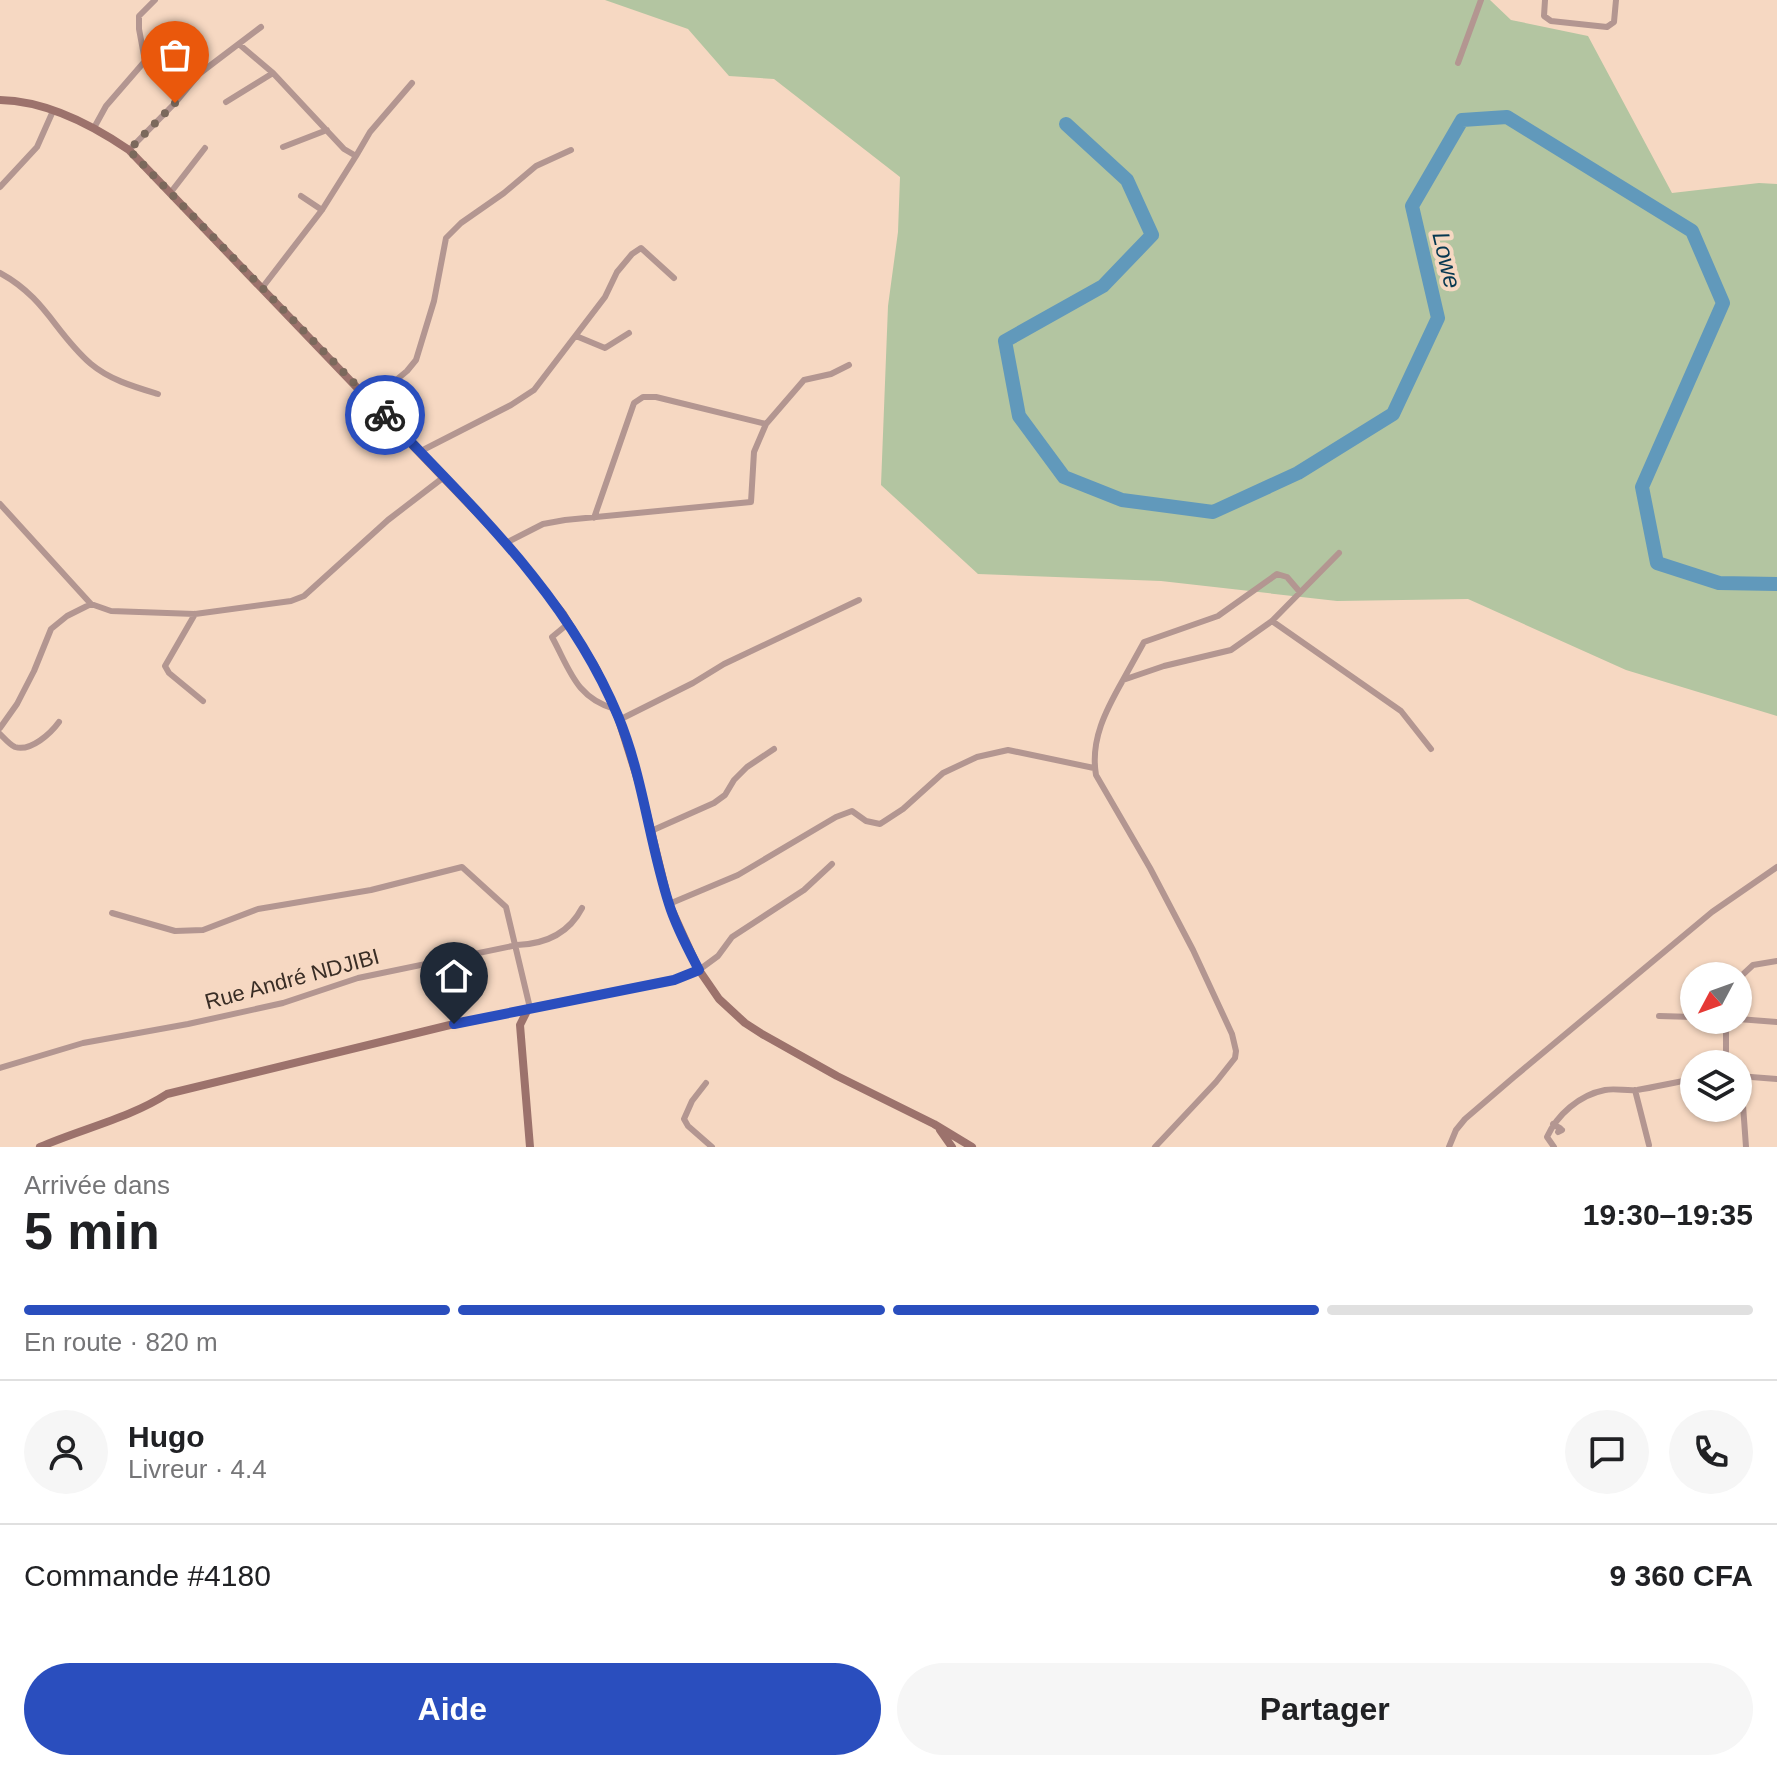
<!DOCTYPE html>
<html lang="fr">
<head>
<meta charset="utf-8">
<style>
	:root { --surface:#fff; --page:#f6f6f6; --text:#202124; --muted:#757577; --line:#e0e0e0; --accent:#2a4ebe }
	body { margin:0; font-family:Arial,sans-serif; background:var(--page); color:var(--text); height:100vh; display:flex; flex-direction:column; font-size:30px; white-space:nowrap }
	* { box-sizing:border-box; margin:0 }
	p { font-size:26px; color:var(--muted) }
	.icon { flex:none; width:44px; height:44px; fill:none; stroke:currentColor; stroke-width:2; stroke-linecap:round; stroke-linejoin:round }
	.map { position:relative; height:1147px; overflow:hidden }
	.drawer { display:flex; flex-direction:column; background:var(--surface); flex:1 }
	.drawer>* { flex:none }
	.needle { width:52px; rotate:229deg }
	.fabs { position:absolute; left:1680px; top:962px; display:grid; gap:16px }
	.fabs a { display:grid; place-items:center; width:72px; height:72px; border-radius:50%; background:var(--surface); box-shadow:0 2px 6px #0004; font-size:40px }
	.pin { position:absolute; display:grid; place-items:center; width:68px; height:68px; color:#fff; margin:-82px -34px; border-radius:50% 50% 50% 0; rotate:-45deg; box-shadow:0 0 8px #0007 }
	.pin .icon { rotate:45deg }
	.courier { position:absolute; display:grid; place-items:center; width:80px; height:80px; margin:-40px; border:6px solid #2a4ebe; border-radius:50%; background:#fff; color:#222; box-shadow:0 2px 10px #0007 }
	.summary em { font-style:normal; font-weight:600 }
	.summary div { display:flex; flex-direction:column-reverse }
	.summary { display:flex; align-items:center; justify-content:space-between; height:136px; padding:0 24px }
	h1 { font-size:52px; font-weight:600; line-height:60px }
	.bar { display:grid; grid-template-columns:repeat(4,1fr); gap:12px 8px; align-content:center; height:96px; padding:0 24px }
	.bar i { height:10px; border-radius:6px; background:var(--line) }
	.bar .selected { background:var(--accent) }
	.bar p { grid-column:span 4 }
	.line { display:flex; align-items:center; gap:20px; padding:0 24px; border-top:2px solid var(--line) }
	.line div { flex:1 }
	.round { display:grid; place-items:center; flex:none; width:84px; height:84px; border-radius:42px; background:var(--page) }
	.action { display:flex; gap:16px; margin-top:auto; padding:16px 24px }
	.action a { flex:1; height:92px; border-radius:48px; background:var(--accent); color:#fff; font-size:32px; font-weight:600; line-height:92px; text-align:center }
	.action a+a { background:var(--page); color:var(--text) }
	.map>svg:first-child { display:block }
</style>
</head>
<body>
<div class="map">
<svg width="1777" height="1147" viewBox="0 0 1777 1147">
	<rect width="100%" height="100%" fill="#f6d8c2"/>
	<path fill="#b3c5a1" d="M605,0H1490L1511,20L1588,36L1672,193L1759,183L1777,184V716L1626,670L1468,599L1337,601L1161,581L978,574L881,485L888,306L898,232L900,177L774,79L729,76L688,29Z"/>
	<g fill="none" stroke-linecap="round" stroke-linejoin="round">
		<path stroke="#6199bb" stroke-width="14" d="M1066,124L1127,180L1152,235L1103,286L1005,341L1019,416L1064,477L1122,500L1213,512L1298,473L1393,414L1438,318L1412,206L1462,120L1507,117L1692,231L1723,303L1642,487L1657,563L1719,583L1777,584"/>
		<path stroke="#b39691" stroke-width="6" d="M1545,0L1544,16L1551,21L1607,27L1614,22L1616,0
			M240,45L273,73L344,149L356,156L322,210L262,288
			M1458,63L1481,0
			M226,102L273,73
			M95,126L106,106L145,61L139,29V16L155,0
			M283,147L327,130
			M129,150L175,103L199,74L261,27
			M356,156L370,132L412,83
			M0,187L37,147L53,111
			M171,192L205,148
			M301,196L322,210
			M0,273C46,298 55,333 91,364C110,380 135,387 158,394
			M576,336L605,348L629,333
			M371,401L407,371L416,360L434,301L446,238L461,223L504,193L536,166L571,150
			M419,452L511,405L534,390L605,297L617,272L632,254L641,248L674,278
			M0,504L91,604L111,611L195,614L291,601L304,596L388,520L444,477
			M594,518L634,403L643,397H656L766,424
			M506,543L543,524L565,520L751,502L754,452L766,424L804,380L831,374L849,365
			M195,614L165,666L169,673L203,701
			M1272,621L1401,711L1431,749
			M569,623L552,637C570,670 576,698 615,709
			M1123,680L1144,642L1218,616L1277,574L1287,577L1299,591
			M619,720L693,683L724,664L859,600
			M0,728L17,704L34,671L51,629L67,616L91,604
			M0,734C4,738 10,745 15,747C31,752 51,733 59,722
			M651,831L714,803L725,795L734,780L747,767L774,749
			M669,904L738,875L836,817L852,811L866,821L880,824L903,809L943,773L977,757L1008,750L1094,768
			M112,913L175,931L203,930L258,909L371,890L462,867L506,907L530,1008
			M699,970L718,956L732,937L804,890L832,864
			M1738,979L1753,965L1777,961
			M1659,1016L1694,1017
			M1738,1019L1777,1022
			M1726,1064V1032L1730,1020
			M0,1068L83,1043L188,1024L283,1003L358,978L517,945C545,944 569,933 582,908
			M1738,1076L1777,1079
			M1741,1077L1746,1147
			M706,1083L692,1101L684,1119L688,1126L712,1147
			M1635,1090L1649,1145
			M1553,1124L1562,1130L1558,1132L1560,1128Z
			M1155,1147L1216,1082L1235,1058L1236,1051L1232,1034L1193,950L1150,868L1096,775C1090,740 1106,710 1123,680L1164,666L1231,650L1272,621L1339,553
			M1449,1147L1456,1130L1465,1119L1514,1077L1712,912L1777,867
			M1554,1147L1547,1137C1557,1115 1579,1095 1605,1090C1615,1088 1626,1091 1637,1090C1656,1087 1675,1082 1694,1079"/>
		<path stroke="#9c726c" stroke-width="8" d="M0,100C47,101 91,124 129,150L506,543L563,614L597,670L619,720L641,790L669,904L699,970L719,999L745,1023L762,1034L837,1076L934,1124L972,1147
			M528,1009L520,1025L530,1147
			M940,1130L952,1147
			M40,1147C81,1129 130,1118 167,1094L454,1024L674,980L699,970"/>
	</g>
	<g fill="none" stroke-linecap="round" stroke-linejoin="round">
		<path stroke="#7b695c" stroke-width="8" stroke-dasharray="0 14.4" d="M175,103L129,150L385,415"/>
		<path stroke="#2a4ebe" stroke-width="10" d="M385,415C473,508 568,595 618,716C643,776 649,842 669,904C676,927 688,949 699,970L674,980L454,1024"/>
	</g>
	<g text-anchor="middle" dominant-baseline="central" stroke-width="8" stroke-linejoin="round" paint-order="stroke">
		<g font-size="22" fill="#392d25" stroke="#f6d8c2">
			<text transform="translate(292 979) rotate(-15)">Rue André NDJIBI</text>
		</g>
		<g font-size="24" font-style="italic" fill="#063750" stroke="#f6d8c2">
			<text transform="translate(1447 260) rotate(77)">Lowe</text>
		</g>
	</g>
</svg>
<div class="fabs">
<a><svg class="needle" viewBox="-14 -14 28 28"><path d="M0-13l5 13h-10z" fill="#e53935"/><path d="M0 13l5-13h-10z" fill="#757577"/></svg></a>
<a><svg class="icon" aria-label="layers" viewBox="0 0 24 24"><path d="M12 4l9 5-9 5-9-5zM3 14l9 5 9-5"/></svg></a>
</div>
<div class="pin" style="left:175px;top:103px;background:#ea580c"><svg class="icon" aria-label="bag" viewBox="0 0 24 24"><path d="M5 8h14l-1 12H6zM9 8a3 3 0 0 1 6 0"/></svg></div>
<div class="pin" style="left:454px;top:1024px;background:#1f2937"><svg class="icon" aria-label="home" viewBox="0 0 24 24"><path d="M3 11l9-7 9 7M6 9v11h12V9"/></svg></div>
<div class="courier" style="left:385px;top:415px"><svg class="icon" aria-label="bike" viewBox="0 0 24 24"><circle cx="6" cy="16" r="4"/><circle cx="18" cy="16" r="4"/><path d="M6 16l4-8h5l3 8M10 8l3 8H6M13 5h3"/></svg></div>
</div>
<section class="drawer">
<div class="summary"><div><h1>5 min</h1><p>Arrivée dans</p></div><em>19:30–19:35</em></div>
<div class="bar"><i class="selected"></i><i class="selected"></i><i class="selected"></i><i></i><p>En route · 820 m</p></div>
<div class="line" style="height:144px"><a class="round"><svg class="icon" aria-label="person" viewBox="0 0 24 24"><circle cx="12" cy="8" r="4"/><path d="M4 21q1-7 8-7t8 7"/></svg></a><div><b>Hugo</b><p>Livreur · 4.4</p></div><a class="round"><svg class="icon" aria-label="chat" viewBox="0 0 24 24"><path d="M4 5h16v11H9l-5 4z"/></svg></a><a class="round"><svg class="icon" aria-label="phone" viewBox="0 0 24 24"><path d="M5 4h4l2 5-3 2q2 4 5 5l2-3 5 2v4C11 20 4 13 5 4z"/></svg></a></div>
<div class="line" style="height:104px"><div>Commande #4180</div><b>9 360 CFA</b></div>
<div class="action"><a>Aide</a><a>Partager</a></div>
</section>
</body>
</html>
